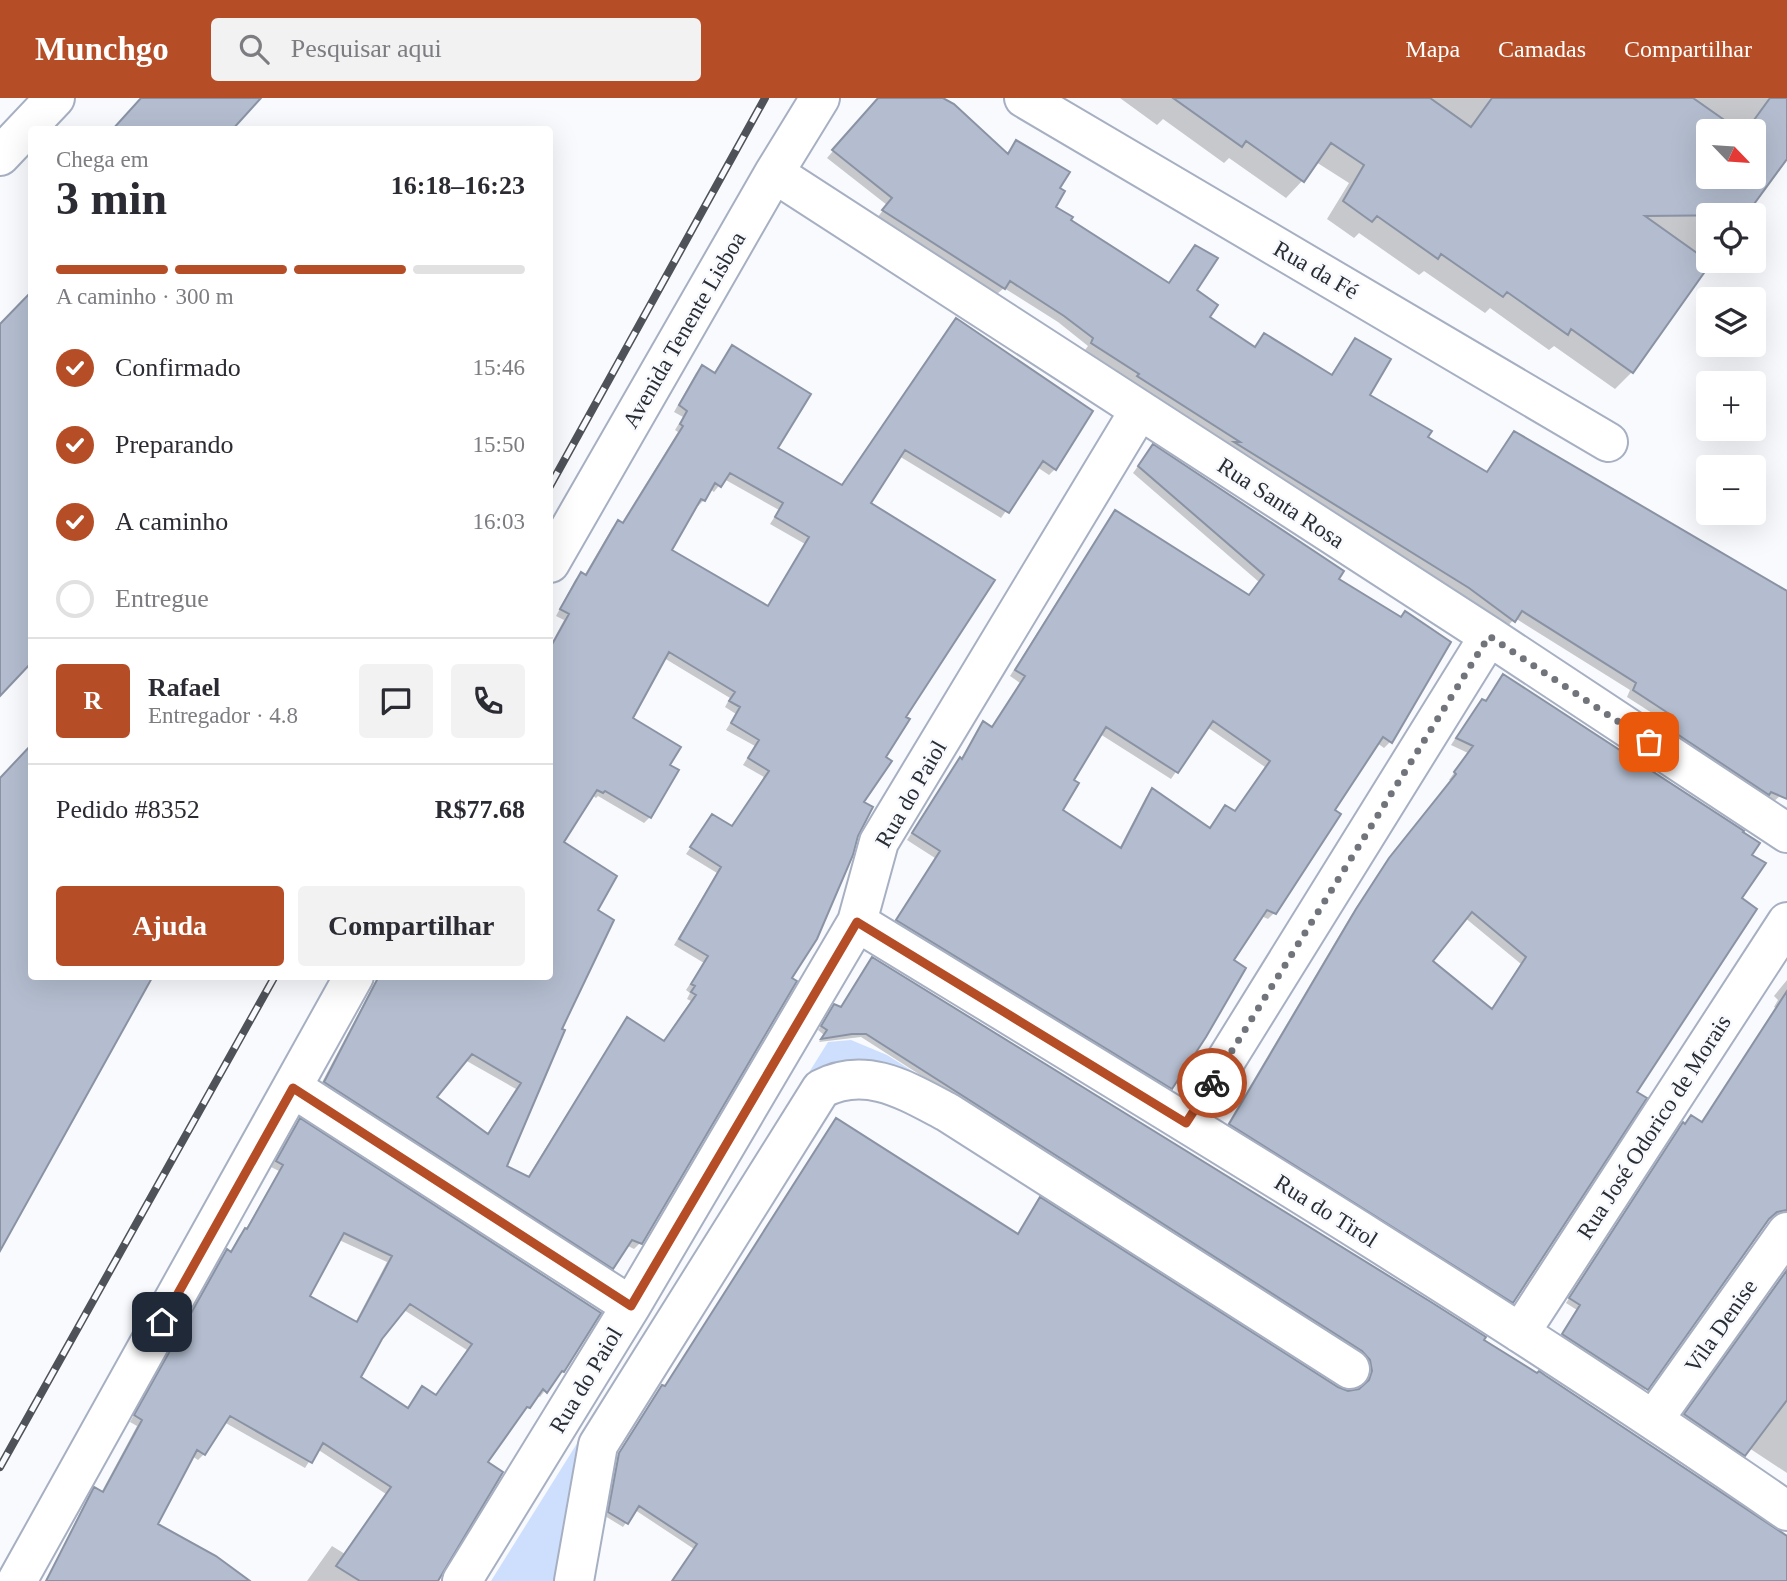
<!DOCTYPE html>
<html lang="pt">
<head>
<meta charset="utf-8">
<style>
	:root { --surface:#fff; --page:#f2f2f3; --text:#2b2b33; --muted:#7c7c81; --line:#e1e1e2; --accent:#b54e27 }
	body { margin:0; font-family:Georgia,serif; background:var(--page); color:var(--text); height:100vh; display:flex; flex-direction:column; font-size:26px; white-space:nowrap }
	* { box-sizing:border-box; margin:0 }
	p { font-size:23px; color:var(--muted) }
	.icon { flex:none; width:38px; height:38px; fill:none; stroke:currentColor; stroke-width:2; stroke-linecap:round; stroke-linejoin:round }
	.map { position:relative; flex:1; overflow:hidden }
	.details { position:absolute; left:28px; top:28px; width:525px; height:854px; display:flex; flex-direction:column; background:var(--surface); border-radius:7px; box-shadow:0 7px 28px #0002 }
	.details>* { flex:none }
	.needle { width:46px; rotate:115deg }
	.buttons { position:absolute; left:1696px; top:21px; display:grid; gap:14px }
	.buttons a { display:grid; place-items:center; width:70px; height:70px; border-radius:7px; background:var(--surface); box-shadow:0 7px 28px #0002; font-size:35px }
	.pin { position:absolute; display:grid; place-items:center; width:60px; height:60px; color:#fff; margin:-30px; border-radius:14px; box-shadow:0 4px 10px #0006 }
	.courier { position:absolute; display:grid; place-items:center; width:70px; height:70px; margin:-35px; border:5px solid #b54e27; border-radius:50%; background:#fff; color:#222; box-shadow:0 2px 9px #0007 }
	.summary em { font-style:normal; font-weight:700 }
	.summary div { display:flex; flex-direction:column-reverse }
	.summary { display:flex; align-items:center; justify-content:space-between; height:119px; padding:0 28px }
	h1 { font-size:46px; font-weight:700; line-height:52px }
	.bar { display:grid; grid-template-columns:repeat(4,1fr); gap:10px 7px; align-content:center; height:84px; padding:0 28px }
	.bar i { height:9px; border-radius:5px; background:var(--line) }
	.bar .current { background:var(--accent) }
	.bar p { grid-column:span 4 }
	.line { display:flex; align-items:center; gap:18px; padding:0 28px; border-top:2px solid var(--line) }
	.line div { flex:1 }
	.round { display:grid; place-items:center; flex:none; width:74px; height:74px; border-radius:7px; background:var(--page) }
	ol { padding:0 28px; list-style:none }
	li { display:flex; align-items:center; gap:21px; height:77px }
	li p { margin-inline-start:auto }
	li .icon { padding:7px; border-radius:50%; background:var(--accent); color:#fff; stroke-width:4 }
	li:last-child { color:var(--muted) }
	li i { width:38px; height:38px; border:4px solid var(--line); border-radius:50% }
	.button { display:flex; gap:14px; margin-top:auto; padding:14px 28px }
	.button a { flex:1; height:80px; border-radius:7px; background:var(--accent); color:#fff; font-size:28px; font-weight:700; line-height:80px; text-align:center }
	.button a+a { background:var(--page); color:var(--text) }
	header { display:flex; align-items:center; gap:42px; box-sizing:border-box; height:98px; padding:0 35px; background:var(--accent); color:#fff }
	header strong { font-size:33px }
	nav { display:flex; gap:38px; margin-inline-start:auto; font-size:24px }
	.search { width:490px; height:63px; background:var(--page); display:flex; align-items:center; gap:18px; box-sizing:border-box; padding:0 24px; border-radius:7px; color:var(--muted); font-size:26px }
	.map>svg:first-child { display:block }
</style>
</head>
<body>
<header>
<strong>Munchgo</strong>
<div class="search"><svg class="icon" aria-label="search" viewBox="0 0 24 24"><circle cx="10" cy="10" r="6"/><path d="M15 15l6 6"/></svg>Pesquisar aqui</div>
<nav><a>Mapa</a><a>Camadas</a><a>Compartilhar</a></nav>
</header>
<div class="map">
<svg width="1787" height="1483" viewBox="0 0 1787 1483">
	<rect width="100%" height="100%" fill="#f8fafe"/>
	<path fill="#cedffd" d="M851,942L887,957L922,979L886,974L838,982L598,1347L574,1483H491L828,944Z"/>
	<path fill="#0003" fill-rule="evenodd" d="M879,0H940L1006,56L1016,44L1058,90L1053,109L1069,122L1168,187L1194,192L1208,220L1254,250L1264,238L1330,278L1355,242L1367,297L1426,339L1486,376L1514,335L1787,495V696L1780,698L1773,704L1659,628L1663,622L1627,599L1630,592L1515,520L1507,529L1462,497L1229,352L1085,252L1088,248L1058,224L1004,190L997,196L877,120L887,107L827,60Z
		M1120,0H1787V59L1745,117H1708L1710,163L1632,274L1615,291L1554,248L1549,252L1490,210L1485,215L1424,173L1419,177L1359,135L1354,140L1327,121L1349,85L1316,64L1302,83L1286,100L1229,60L1224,65L1163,21L1157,27ZM1708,33H1754V79H1708Z
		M950,228L1055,371L1049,377L1037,369L1001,420L899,358L868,406L904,619L862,705L790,881L640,1145L634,1151L626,1147L606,1175L319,990L378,878H550V548L564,522L556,518L575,482L581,476L584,478L612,430L618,424L621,426L678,334L675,332L683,319L674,314L696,275L702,269L713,276L732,249L776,351L841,389ZM724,381L779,412L770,426L805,446L767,509L669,453L695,407L698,408L704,402L710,391L714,394ZM664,560L730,600L725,609L736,616L726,632L755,648L743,667L764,679L731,730L712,718L686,756L717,775L674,847L704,865L686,892L690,895L687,901L691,903L663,944L622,928L527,1080L505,1069L560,931L595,813L561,744L592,697L596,700L598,698L644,725L650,719L631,621ZM465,962L516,991L487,1037L434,999Z
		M1152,349L1337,481L1400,520L1449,544L1390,644L1384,650L1377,645L1333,713L1274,815L1268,821L1261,818L1231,863L1170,989L1164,996L891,829L935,760L907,742L954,668L961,661L978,632L984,626L991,631L1020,585L1010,578L1109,421L1115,414L1248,499L1259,484L1133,375ZM1207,629L1265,669L1234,714L1225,709L1208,731L1152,693L1146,699L1119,751L1061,712L1072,682L1100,636L1171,681Z
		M1503,579L1750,757L1635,994L1512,1204L1506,1210L1224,1032L1350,819L1383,769L1451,683L1449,682L1468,655L1451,647L1476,609L1482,603L1485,604ZM1464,819L1521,866L1490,913L1431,864Z
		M1787,882V1117L1771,1118L1766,1122L1642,1295L1559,1241L1577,1212L1566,1205L1679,1031L1691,1019L1701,1025L1776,910L1774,909L1778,902L1774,898Z
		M835,908L1482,1242L1774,1433L1787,1438V1483H672L694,1451L635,1412L623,1429L605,1418L615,1361L658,1293L664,1290L836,1022L1017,1138L1337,1291L1348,1295L1360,1292L1365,1289L1368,1278L1366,1266L1358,1257L861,939L819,944L824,937L818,932Z
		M300,1023L563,1273L556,1278L540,1299L537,1297L486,1364L435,1483H307L332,1448L345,1456L386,1396L317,1351L305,1370L224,1324L204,1356L198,1362L192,1358L156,1426L250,1483H46L89,1397L95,1391L101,1395L137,1328L130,1324L221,1159L227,1153L230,1155L239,1138L246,1131L279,1073L271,1069L294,1029ZM339,1142L387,1164L355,1225L308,1199ZM404,1212L467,1252L435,1298L422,1290L406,1311L358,1280L380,1240Z
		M1787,1173V1375L1749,1350L1740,1361L1681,1321Z"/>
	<path fill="#b3bdcf" stroke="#8a93a4" stroke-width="2" fill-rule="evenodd" d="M141,0H261L232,32H112Z
		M878,0H943L954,6L1008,56L1016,42L1070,74L1060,90L1065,93L1056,109L1073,119L1071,122L1169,185L1195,147L1218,160L1197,192L1218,207L1210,219L1255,249L1264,235L1332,277L1355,240L1391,261L1370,297L1432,333L1428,339L1487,374L1514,333L1787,493V701L1771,694L1769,697L1665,628L1668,624L1665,621L1668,615L1633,592L1636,585L1522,513L1515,524L1469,490L1234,344H1240L1137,278L1139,276L1091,245L1093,240L1064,218L1010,183L1005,191L882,112L892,100L832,52Z
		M1173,0H1430L1471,29L1492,0H1693L1740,33H1708V79H1754V33H1746L1770,0H1787V61L1746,117L1645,118L1711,165L1633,275L1571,231L1568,237L1507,194L1503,199L1441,156L1438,161L1377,118L1372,124L1343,103L1364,67L1331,45L1304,84L1246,43L1242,49Z
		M32,193V564L0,598V226Z
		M956,220L1093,313L1056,372L1043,363L1009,415L905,352L871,405L995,482L906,619L910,621L886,659L892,663L864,704L873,709L858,738L853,757L817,841L792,880L797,883L642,1146L632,1142L613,1171L324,984L379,878H550V550L569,516L560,511L581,474L586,477L618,422L623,425L683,328L680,326L687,313L679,307L702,267L715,275L732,247L811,296L778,350L842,387ZM730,375L783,405L775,419L809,439L768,508L672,452L701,401L705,403L715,385L721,389ZM669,554L735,594L729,603L740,609L731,625L759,642L748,660L769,673L732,728L712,716L690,749L721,769L679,841L708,858L691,886L695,888L691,894L696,897L664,943L627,919L529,1079L507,1068L565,932L562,931L614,822L598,812L617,778L564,744L597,692L603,695L605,693L651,720L679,672L670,667L681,649L633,620ZM472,956L521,985L488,1036L437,999Z
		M1153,346L1344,473L1339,481L1401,519L1405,513L1451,544L1392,645L1383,639L1335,712L1341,716L1276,816L1267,812L1234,862L1246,870L1206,939L1172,991L896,822L940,753L912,735L960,659L962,661L983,623L992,629L1025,578L1015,572L1115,412L1249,497L1264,477L1138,368ZM1213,623L1270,663L1235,713L1225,707L1210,730L1152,690L1121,750L1063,712L1079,685L1074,682L1106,629L1178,675Z
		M1503,576L1744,733L1743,734L1760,745L1752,757L1766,765L1742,800L1757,811L1637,994L1647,1000L1513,1205L1229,1026L1356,811L1389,760L1456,676L1454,674L1473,648L1456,640L1482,601L1486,603ZM1472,814L1526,859L1492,911L1433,863Z
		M32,646V878H153L0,1153V680Z
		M872,859L1431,1204L1486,1239L1484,1242L1537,1275L1539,1273L1546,1278L1787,1438V1483H672L697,1446L639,1408L628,1426L608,1414L619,1355L662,1287L665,1288L836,1020L1018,1136L1040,1099L1338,1289L1348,1293L1359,1291L1369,1282L1372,1273L1370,1262L1362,1253L866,936H852L821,941L827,932L821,928L834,906L841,909Z
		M1787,893V1112L1777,1114L1769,1121L1648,1292L1562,1236L1580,1207L1569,1200L1683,1024L1685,1026L1691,1017L1702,1024Z
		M300,1020L601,1215L564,1274L562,1273L547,1295L543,1291L530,1310L527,1309L488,1364L503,1374L438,1483H360L336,1468L391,1389L323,1345L312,1365L230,1318L205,1357L197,1352L158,1426L216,1458L250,1483H46L94,1389L103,1394L142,1322L134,1317L227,1151L231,1154L245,1130L247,1131L283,1067L276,1063ZM344,1135L392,1158L357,1224L310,1198ZM410,1206L472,1246L436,1297L422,1288L408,1310L361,1279L382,1241Z
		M1787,1172V1302L1745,1358L1684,1316Z"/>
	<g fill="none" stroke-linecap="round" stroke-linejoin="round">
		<g stroke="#a7b0c2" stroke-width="42">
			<path id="minor" d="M1024,0L1608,344
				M774,75L1489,538L1787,735
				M550,465L774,75L820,0
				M857,824C1170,1015 1485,1204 1787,1413
				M293,990L631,1208
				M1187,1025L1489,538
				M1520,1235L1787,824
				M1654,1321L1787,1134
				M17,1483L354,878
				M462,1483L631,1208L857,824L879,744L1139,313
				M574,1483L598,1347L821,991C866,967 907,993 947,1014L1350,1271"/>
		</g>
		<g stroke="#a7b0c2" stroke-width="42">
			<path id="major" d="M0,58L55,0"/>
		</g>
		<use href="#minor" stroke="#fff" stroke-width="38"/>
		<use href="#major" stroke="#fff" stroke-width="38"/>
		<g stroke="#4f5259" stroke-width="8">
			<path id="rail" d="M550,388L765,0
				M0,1369L275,878"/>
		</g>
		<use href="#rail" stroke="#f8fafe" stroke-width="5" stroke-dasharray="16" stroke-linecap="butt"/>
	</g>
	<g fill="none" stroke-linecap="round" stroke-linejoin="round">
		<path stroke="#71757b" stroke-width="7" stroke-dasharray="0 12.6" d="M1212,985L1489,538L1649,644"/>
		<path stroke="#b54e27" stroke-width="9" d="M162,1224L293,990L631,1208L857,824L1186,1025L1212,985"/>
	</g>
	<g text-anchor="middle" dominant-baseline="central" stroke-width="5" stroke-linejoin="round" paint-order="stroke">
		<g font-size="23" fill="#292d34" stroke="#f8fafe">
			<text transform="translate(1316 172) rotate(30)">Rua da Fé</text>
			<text transform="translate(684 232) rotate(-60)">Avenida Tenente Lisboa</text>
			<text transform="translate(1281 405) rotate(33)">Rua Santa Rosa</text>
			<text transform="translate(911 696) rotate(-60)">Rua do Paiol</text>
			<text transform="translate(1654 1029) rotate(-57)">Rua José Odorico de Morais</text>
			<text transform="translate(1326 1113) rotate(32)">Rua do Tirol</text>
			<text transform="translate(1721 1228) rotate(-55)">Vila Denise</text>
			<text transform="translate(586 1282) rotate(-59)">Rua do Paiol</text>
		</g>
	</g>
</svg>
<div class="buttons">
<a><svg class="needle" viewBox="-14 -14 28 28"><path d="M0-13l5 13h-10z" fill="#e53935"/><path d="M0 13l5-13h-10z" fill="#7c7c81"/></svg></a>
<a><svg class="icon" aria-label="locate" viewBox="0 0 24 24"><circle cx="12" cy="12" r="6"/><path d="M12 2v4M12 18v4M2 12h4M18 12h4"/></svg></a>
<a><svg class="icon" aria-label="layers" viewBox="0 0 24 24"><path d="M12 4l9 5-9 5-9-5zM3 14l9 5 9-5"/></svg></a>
<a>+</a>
<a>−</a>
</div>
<div class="pin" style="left:1649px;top:644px;background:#ea580c"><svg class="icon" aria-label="bag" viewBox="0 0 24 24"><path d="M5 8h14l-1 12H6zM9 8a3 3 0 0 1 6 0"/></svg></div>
<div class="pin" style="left:162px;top:1224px;background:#1f2937"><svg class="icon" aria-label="home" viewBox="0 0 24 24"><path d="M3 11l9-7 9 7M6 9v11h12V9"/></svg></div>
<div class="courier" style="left:1212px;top:985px"><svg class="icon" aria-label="bike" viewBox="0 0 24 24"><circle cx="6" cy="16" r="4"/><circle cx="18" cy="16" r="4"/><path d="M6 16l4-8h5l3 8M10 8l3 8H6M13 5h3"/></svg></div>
<section class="details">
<div class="summary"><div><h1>3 min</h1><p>Chega em</p></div><em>16:18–16:23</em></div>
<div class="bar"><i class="current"></i><i class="current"></i><i class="current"></i><i></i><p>A caminho · 300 m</p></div>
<ol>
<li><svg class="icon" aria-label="check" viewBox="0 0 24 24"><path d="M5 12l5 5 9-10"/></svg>Confirmado<p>15:46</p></li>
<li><svg class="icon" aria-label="check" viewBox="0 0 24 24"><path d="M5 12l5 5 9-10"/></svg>Preparando<p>15:50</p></li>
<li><svg class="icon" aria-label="check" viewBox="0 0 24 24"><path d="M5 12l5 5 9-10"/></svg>A caminho<p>16:03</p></li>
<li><i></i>Entregue</li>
</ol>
<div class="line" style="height:126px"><b class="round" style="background:var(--accent);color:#fff">R</b><div><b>Rafael</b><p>Entregador · 4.8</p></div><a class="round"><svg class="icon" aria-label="chat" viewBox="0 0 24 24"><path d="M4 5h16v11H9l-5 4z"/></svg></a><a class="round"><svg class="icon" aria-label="phone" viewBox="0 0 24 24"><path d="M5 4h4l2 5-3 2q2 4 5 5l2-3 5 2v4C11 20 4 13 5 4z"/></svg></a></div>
<div class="line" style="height:91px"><div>Pedido #8352</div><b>R$77.68</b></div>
<div class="button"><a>Ajuda</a><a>Compartilhar</a></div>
</section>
</div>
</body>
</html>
